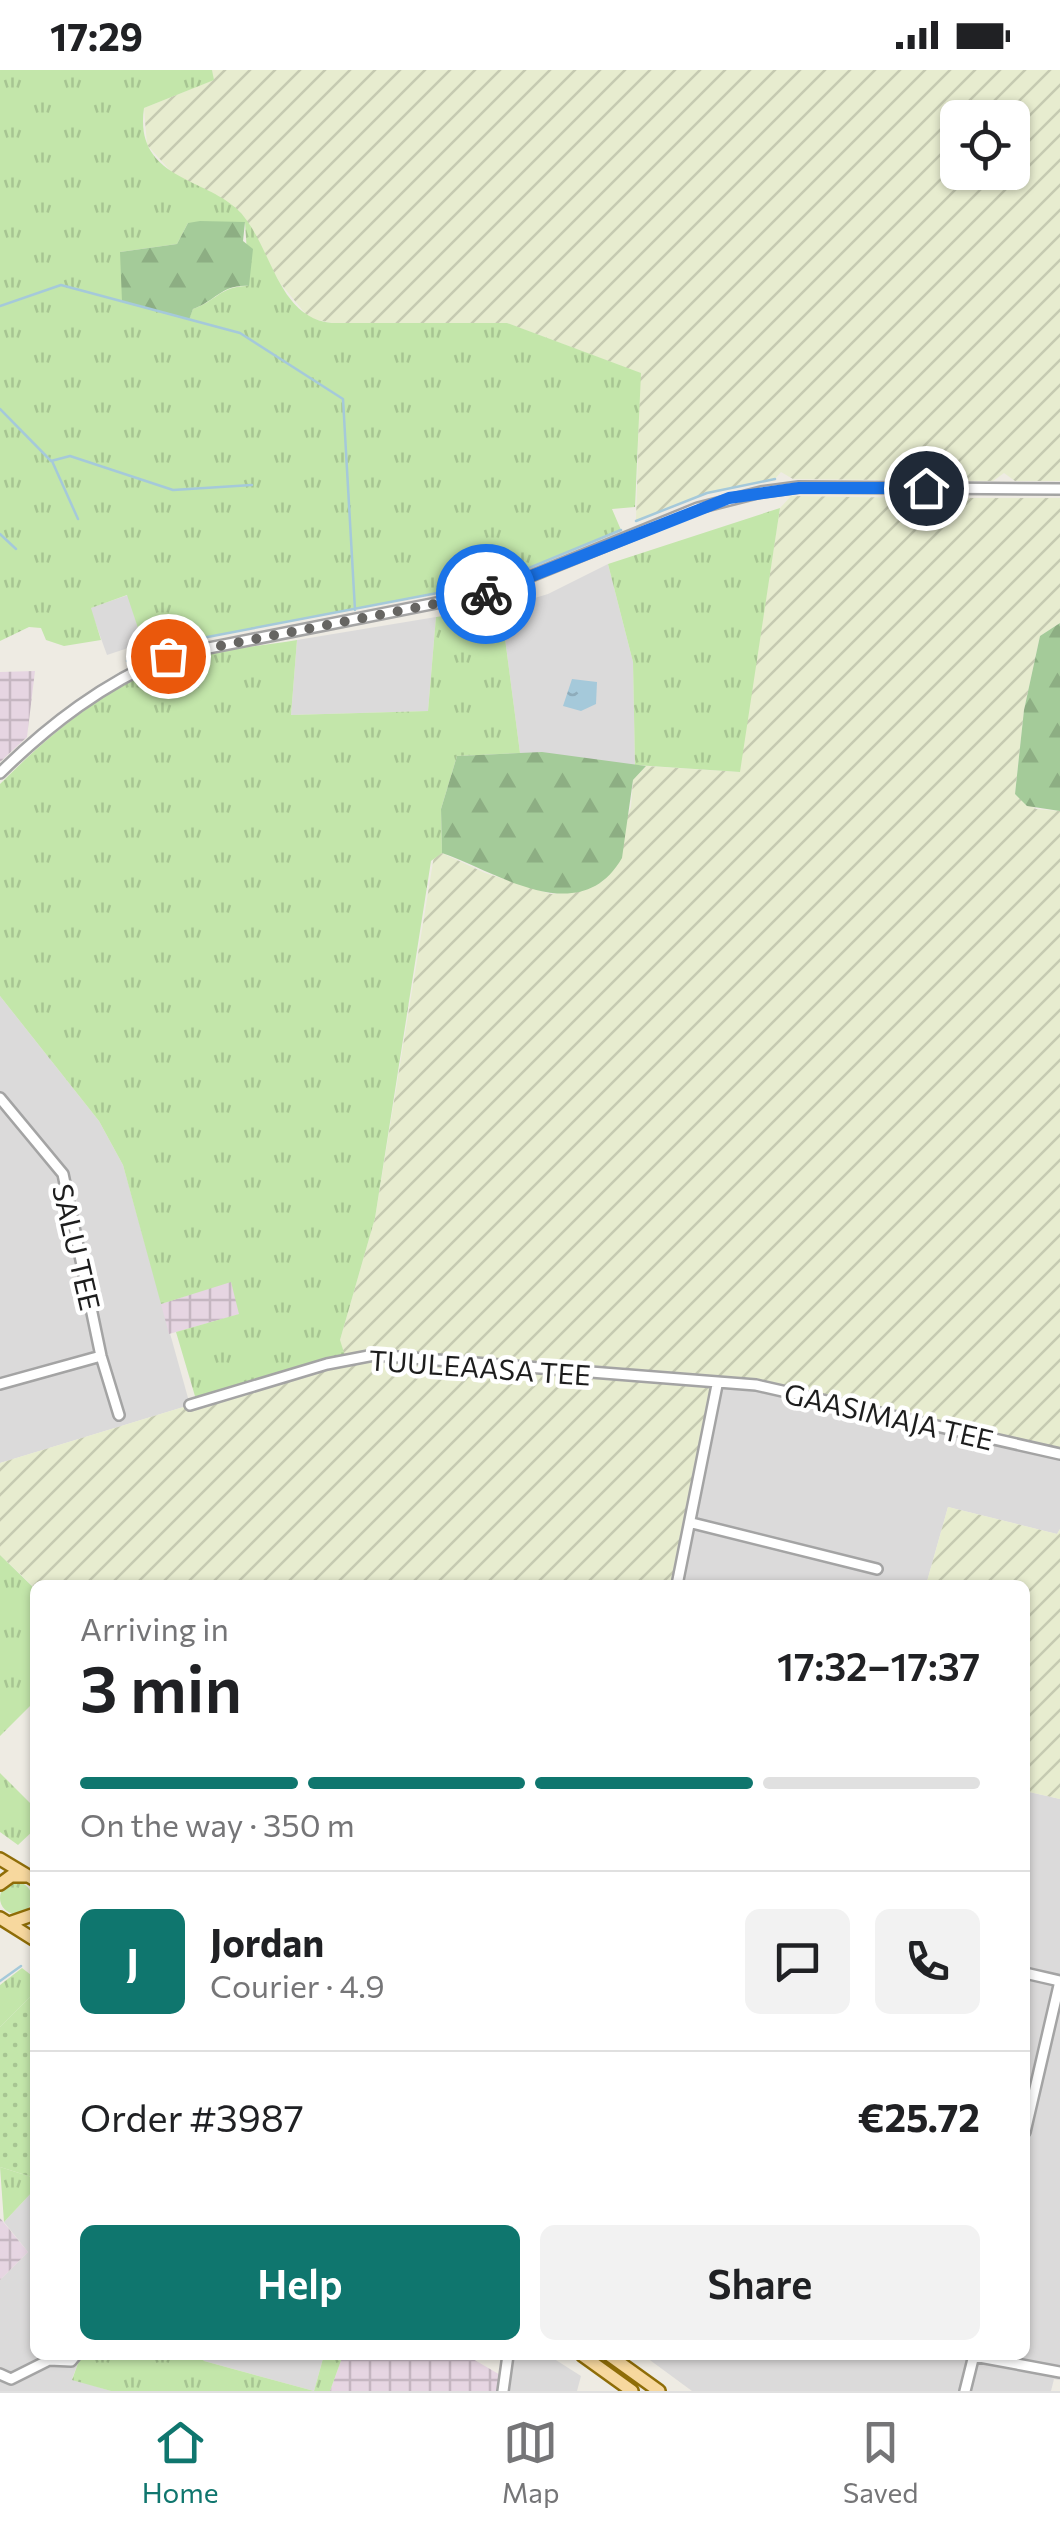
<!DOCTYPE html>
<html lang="en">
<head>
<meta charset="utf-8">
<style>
	:root { --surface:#fff; --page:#f2f2f2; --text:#202124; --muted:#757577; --line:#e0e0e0; --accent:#0f766e }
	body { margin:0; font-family:Commissioner,sans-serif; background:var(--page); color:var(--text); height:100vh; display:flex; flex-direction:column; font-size:38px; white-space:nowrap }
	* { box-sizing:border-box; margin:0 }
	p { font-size:32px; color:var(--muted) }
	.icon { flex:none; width:55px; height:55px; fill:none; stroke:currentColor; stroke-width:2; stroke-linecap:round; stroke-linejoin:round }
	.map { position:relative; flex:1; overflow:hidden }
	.sheet { position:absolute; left:30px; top:1510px; width:1000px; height:780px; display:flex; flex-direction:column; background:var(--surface); border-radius:15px; box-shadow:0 2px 8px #0004 }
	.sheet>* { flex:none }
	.fabs { position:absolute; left:940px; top:30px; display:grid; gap:20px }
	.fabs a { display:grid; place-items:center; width:90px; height:90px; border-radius:15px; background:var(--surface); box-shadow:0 2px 8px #0004; font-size:50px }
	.pin { position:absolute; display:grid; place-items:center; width:85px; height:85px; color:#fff; margin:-42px; border:5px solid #fff; border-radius:50%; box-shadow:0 2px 10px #0007 }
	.courier { position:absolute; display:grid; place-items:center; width:100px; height:100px; margin:-50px; border:8px solid #1a73e8; border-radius:50%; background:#fff; color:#222; box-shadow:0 2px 12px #0007 }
	.headline em { font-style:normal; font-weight:600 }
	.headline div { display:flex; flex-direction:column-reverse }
	.headline { display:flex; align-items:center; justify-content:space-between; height:170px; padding:0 50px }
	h1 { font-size:65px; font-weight:600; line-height:75px }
	.bar { display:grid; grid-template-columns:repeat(4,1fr); gap:15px 10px; align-content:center; height:120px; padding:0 50px }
	.bar i { height:12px; border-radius:8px; background:var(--line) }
	.bar .current { background:var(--accent) }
	.bar p { grid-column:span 4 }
	.line { display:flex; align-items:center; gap:25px; padding:0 50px; border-top:2px solid var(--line) }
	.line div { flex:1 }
	.round { display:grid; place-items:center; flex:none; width:105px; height:105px; border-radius:15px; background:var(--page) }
	.cta { display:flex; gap:20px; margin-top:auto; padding:20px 50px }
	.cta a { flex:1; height:115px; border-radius:15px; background:var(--accent); color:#fff; font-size:40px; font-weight:600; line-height:115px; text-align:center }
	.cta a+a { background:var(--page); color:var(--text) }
	.status { display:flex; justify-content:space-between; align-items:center; height:70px; padding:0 50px; background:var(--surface); direction:ltr }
	.status svg { height:28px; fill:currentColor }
	.tab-bar { display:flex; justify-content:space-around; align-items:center; height:140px; border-top:2px solid var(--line); background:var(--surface); font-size:28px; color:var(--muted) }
	.tab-bar a { display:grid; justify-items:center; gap:5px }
	.tab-bar .current { color:var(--accent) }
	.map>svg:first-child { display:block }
</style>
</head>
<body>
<div class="status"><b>17:29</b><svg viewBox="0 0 49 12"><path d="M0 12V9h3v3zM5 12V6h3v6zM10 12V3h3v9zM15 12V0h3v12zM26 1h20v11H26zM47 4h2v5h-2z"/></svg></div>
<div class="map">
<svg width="1060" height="2321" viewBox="0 0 1060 2321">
	<defs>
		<pattern id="industrial-grid" width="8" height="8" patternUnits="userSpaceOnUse" patternTransform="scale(2.5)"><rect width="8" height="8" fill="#e6d5e2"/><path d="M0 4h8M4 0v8" fill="none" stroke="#c5b6c1"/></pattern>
		<pattern id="farmland-furrows" width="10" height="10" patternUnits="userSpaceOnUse" patternTransform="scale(2.5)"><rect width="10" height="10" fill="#e7eccf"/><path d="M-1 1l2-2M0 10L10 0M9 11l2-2" fill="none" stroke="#c6cab1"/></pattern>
		<pattern id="grass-tufts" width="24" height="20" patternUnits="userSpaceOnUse" patternTransform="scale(2.5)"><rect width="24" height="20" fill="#c3e6aa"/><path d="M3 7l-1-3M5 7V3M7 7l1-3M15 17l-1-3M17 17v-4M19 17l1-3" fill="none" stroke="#a7c592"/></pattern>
		<pattern id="forest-firs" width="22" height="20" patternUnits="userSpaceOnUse" patternTransform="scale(2.5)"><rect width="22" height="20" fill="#a4cb99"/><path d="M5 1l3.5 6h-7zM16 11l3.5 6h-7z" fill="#8dae83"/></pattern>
		<pattern id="garden-dots" width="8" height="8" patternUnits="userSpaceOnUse" patternTransform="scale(2.5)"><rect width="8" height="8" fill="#c3e6aa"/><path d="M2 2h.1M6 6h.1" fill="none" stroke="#a7c592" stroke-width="1.8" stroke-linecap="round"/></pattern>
		<pattern id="water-ripples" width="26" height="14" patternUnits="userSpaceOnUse" patternTransform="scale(2.5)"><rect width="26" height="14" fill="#a5c9da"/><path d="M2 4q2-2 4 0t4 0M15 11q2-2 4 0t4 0" fill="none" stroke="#8eacbb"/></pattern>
	</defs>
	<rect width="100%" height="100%" fill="#eeebe3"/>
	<path fill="#dbdada" d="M608,494L633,592L635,695L520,683L501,538L548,524Z
		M128,525L143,573L107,585L90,538Z
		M436,547L428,641L291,645L297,570Z
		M0,926L99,1051L123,1095L190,1335L0,1393Z
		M717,1315H756L1060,1384V1459L1057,1464L948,1437L926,1515H677Z
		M1025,1721L1060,1729V2310L1054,2309L1051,2321H692L643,2285H1025Z
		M35,2119V2285H81L72,2309L111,2321H0V2210L28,2182L4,2152Z
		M199,2285H324L314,2321L204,2291Z
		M512,2285H548L581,2306L577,2321H508Z"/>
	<path fill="url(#industrial-grid)" d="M35,601L27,667L0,692V602Z
		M231,1211L240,1244L169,1264L161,1234Z
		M0,2148L28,2182L0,2210Z
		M343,2285H466L502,2306L500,2321H330Z"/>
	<path fill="url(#farmland-furrows)" fill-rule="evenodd" d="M212,0H1060V411H1015L1004,403L993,411L793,409L781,402L775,409L707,423L636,451L640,303L507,253H332L309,248L280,213L239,141L175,106L147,75L144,38L213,10ZM958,48H1012V102H958Z
		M791,426L917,428L926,434L935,428H1060V553L1040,566L1024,640L1015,724L1036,739L1060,741V1384L756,1315H718L677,1515L35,1518L0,1485V1393L190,1335L340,1270L375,1148L434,786L442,783L485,803L551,824L584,820L603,811L631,737L633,710L646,696L739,702L780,438Z
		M948,1437L1057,1464L1060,1459V1729L1025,1721V1515H926Z"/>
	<path fill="url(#grass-tufts)" fill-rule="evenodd" d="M0,0H212L214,10L144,38C134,107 201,107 236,138C272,171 275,248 332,253H507L641,303L635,437L612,439L621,460L495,512L197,569L147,585L127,525L91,538L101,570L64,576L46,570L41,558L29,557L0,571ZM245,152L249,216C222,215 216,231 193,239L189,249L120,182L177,174L188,153Z
		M780,438L740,702L635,695L633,592L608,494Z
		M501,538L520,683L457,686L441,739L442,783L431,791L375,1148L340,1270L346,1289L197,1333L176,1262L239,1244L231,1212L161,1234L123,1095L99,1051L0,926V714C45,669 95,626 154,600C196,580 251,578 297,570L291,645L428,641L436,547Z
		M0,1485L35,1519V1631L0,1666Z
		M0,1703L35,1738V1759L18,1775L0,1762Z
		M0 1828a16 16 0 1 1 32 0a16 16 0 1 1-32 0Z
		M22,1898L35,1908V1922L0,1957V1915Z
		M0,2097L35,2108V2119L4,2152Z
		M81,2285H199L204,2291L314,2321L324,2285H343L330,2321H111L72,2310Z"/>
	<path fill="url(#forest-firs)" d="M200,151L245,152L243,171L253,179L249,216C222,214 216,231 193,239L189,250L122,232L120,182L177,174L188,153Z
		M1060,553V741L1027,736L1015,724L1024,640L1040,566Z
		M542,682L646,696L633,710L622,788C580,861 497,802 442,783L441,739L457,686Z"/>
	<path fill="url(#garden-dots)" d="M35,1922V2108L0,2097V1957Z"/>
	<path fill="url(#water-ripples)" d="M572,609L597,612L596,634L581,641L563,636Z"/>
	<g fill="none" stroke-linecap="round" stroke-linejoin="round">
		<path stroke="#a5c9da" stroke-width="2.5" d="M0,236L61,215L240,263L343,329L355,540
			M0,339L51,391L70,386L173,420L252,415
			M52,391L78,449
			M636,451L707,423L775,409
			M0,464L16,479
			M127,591L197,569L495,512L621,460
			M0,1911L21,1896"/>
		<g stroke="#a4a4a4" stroke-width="14">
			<path id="minor" d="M0,703C51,653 103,614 168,586L492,522L698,438L761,422L799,417L1060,419
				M0,1028L63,1104L101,1286L119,1345
				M0,1314L101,1286
				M190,1335L327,1294L374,1285L756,1315L1060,1384
				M692,1453L877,1499
				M677,1515L717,1315
				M1025,1903L1060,1911
				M1025,2062L1060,1911
				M974,2286L1060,2302
				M0,2304L11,2309L49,2290L71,2291L76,2285
				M503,2321L508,2285
				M965,2321L974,2285"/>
		</g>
		<g stroke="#8f6d07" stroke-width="16">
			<path id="major" d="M0,1789L35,1810
				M0,1814L11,1806H26
				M0,1848L35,1870
				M9,1853L35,1844
				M582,2285L632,2321
				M609,2285L659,2321"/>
		</g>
		<use href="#minor" stroke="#fff" stroke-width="9"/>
		<use href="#major" stroke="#f7d89e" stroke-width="11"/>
	</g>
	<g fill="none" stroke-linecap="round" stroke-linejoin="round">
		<path stroke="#666562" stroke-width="10" stroke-dasharray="0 18" d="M168,586L486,524"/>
		<path stroke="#1a73e8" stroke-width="12" d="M486,524L729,428L799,418H926"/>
	</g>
	<g text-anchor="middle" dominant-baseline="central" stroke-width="9" stroke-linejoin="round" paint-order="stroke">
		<g font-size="28" fill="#1d1d1d" stroke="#fff">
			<text transform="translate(77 1177) rotate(77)">SALU TEE</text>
			<text transform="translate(480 1297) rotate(4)">TUULEAASA TEE</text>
			<text transform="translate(889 1346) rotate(13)">GAASIMAJA TEE</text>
		</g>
	</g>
</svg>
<div class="fabs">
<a><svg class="icon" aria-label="locate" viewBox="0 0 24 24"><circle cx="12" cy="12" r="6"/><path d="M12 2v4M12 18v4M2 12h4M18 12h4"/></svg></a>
</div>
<div class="pin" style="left:168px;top:586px;background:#ea580c"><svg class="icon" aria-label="bag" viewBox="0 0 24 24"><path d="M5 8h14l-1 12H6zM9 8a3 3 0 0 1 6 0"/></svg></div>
<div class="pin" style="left:926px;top:418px;background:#1f2937"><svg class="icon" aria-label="home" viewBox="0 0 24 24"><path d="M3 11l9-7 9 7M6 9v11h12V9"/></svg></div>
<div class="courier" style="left:486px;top:524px"><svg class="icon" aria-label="bike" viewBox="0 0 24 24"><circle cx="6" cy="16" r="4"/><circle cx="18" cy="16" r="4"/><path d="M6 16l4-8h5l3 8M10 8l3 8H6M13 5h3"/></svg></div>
<section class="sheet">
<div class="headline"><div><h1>3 min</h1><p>Arriving in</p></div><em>17:32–17:37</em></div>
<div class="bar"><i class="current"></i><i class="current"></i><i class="current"></i><i></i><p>On the way · 350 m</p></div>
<div class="line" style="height:180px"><b class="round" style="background:var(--accent);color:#fff">J</b><div><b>Jordan</b><p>Courier · 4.9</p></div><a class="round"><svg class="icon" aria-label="chat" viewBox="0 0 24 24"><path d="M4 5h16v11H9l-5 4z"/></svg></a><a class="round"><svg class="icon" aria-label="phone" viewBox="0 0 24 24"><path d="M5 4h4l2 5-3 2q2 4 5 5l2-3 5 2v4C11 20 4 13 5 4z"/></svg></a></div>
<div class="line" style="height:130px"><div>Order #3987</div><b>€25.72</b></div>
<div class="cta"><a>Help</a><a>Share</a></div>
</section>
</div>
<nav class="tab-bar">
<a class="current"><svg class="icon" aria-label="home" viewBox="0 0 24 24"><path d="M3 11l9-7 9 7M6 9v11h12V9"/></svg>Home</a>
<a><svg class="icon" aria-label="map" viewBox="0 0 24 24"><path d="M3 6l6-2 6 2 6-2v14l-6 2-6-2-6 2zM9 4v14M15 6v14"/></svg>Map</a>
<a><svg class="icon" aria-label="saved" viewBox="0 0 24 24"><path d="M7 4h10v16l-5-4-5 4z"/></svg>Saved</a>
</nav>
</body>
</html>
